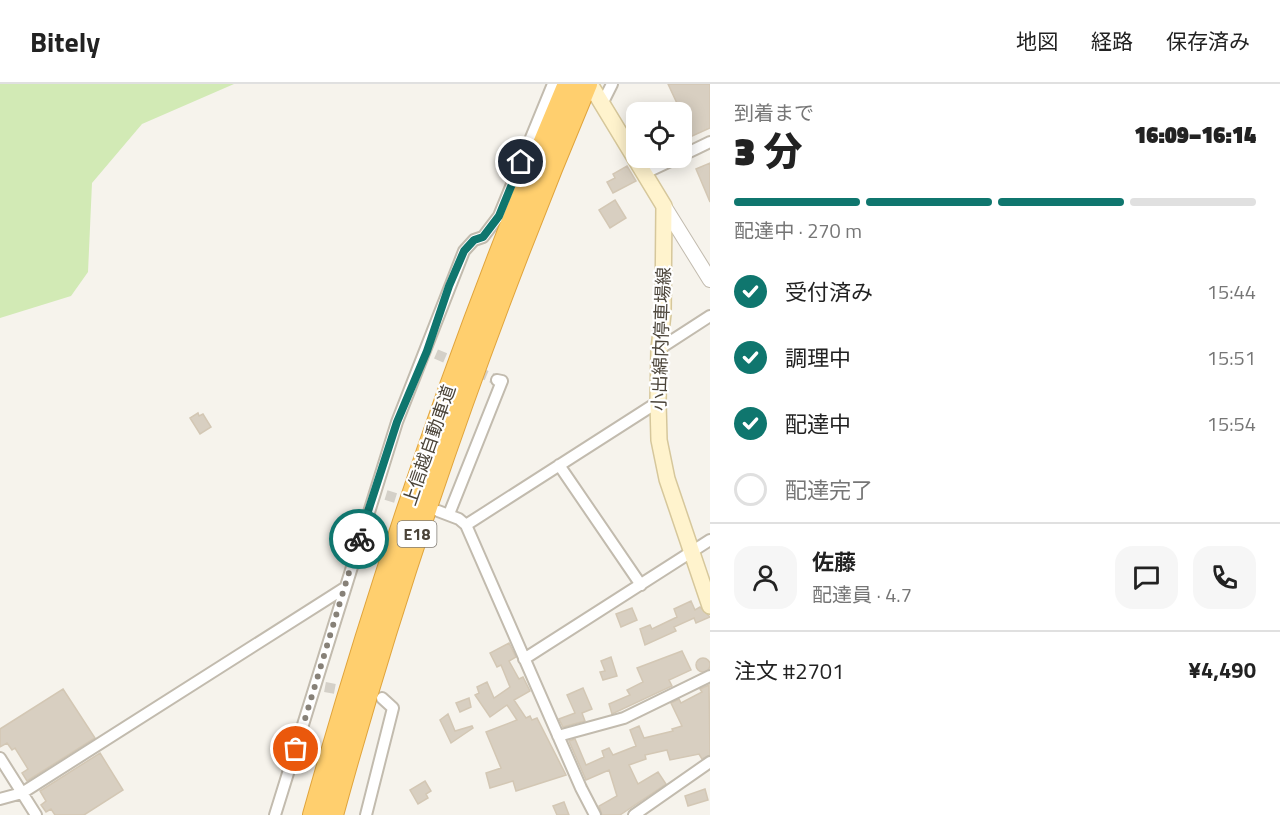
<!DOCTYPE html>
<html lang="ja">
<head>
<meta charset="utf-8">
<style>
	:root { --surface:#fff; --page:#f6f6f6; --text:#222; --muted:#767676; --line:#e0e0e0; --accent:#0f766e }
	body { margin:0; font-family:"Titillium Web","Noto Sans JP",sans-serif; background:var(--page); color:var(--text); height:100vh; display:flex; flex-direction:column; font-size:22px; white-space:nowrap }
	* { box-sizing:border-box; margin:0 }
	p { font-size:20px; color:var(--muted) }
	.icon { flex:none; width:33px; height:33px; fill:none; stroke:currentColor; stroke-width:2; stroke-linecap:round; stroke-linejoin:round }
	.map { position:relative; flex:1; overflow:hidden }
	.panel { display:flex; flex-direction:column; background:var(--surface); width:570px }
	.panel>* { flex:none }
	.controls { position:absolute; left:626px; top:18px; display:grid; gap:12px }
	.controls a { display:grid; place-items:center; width:66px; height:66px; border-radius:12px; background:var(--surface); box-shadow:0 3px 15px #0003; font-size:30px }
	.pin { position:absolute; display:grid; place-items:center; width:51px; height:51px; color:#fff; margin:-26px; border:3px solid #fff; border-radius:50%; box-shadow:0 2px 6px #0007 }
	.courier { position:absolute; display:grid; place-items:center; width:60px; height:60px; margin:-30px; border:4px solid #0f766e; border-radius:50%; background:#fff; color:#222; box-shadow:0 2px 8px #0007 }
	.head em { font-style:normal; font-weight:800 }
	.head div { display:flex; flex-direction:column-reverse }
	.head { display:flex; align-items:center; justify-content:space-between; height:102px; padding:0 24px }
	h1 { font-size:39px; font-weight:800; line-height:45px }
	.bar { display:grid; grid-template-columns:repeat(4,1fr); gap:9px 6px; align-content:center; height:72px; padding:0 24px }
	.bar i { height:8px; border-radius:4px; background:var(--line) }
	.bar .active { background:var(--accent) }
	.bar p { grid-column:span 4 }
	.line { display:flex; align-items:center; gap:15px; padding:0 24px; border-top:2px solid var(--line) }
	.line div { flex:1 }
	.round { display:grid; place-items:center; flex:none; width:63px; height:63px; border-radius:18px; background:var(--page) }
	ol { padding:0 24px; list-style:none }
	li { display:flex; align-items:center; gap:18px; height:66px }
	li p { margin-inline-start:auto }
	li .icon { padding:6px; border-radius:50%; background:var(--accent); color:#fff; stroke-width:4 }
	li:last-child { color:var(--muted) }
	li i { width:33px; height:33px; border:3px solid var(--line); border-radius:50% }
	header { display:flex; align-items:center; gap:36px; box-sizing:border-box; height:84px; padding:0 30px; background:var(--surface); border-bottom:2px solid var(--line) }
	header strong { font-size:28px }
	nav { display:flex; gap:33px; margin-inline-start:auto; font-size:21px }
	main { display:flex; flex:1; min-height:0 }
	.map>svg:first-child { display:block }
</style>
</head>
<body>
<header>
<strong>Bitely</strong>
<nav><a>地図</a><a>経路</a><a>保存済み</a></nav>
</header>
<main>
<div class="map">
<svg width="710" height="731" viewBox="0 0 710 731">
	<rect width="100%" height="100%" fill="#f6f3ec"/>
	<path fill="#d2eab5" d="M0,0H234L142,40L92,99L88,188L71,212L0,234Z"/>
	<path fill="#d8cfc1" stroke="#d3c7b4" stroke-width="1.5" d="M668,0H710V44L690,53L689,50L681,53V28Z
		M710,79V118L696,85Z
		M627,82L636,97L613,109L607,98L615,94L613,90Z
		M615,116L626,134L610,144L599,126Z
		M198,329L199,332L203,330L211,343L200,350L190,334Z
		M691,517L695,526L700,523L710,533L696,539L694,534L674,543L676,547L645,561L640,545L650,541L652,545L677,533L674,525Z
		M632,524L637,536L621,543L616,530Z
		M509,559L516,573L509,577L519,595L523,593L530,607L514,616L526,634L530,632L532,636L537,634L566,691L516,707L513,697L490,704L486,689L501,684L486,648L517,636L507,621L490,633L475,611L479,609L477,603L487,598L494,614L510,603L501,581L497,583L490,569Z
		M682,567L691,586L669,596L672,602L612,630L609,620L630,611L627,606L643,598L637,584Z
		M611,573L617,592L603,596L600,588L605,587L601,577Z
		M696 581a7 7 0 1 1 14 0a7 7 0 1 1-14 0Z
		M709,601L710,671L702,675L699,670L670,676L667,666L645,671L646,675L629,681L638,700L658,688L666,700L620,731H602L599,722L617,712L609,686L586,696L569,657L575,655L586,681L604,673L602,667L609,664L613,671L636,662L630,646L639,642L644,654L673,647L672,645L682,642L671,619L679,615L681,619L702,608L700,605Z
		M583,604L592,625L582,629L585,637L563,643L559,635L575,629L567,611Z
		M63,605L95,654L27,697L22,689L28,685L15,664L12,666L7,659L0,663V645Z
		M469,614L471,623L460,628L456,619Z
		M448,630L455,647L472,642L473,644L451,659L440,636Z
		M100,669L123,706L84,731H55L51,725L46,728L41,721L46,717L40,707Z
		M425,697L431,707L426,710L428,714L418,720L410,706Z
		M705,705L708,716L688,722L685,712Z
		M564,718L569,731H557L553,722Z"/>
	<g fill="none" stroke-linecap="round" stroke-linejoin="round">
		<path stroke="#d4d0c8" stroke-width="10" stroke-dasharray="10 5" stroke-linecap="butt" d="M436,270L497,296
			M386,411L412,419
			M325,603L352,608"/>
		<g stroke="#c2bbae" stroke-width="14">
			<path id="minor" d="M602,20L612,0
				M681,72L710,58
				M645,89L677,74
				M659,265L710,232
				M559,381L641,501
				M438,427L459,435L466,441L581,704L595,731
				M449,430L502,297L497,296
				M466,441L658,318
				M524,575L710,456
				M558,652L624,634L710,592
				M0,674L36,731
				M0,715L22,709L343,505
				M275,731L397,338L464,167L474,156L483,153L499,132L553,0
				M366,731L393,624L382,614
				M634,731L710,678"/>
		</g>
		<g stroke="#c2bbae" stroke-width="16">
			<path id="tertiary" d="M664,122L710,196"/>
		</g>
		<g stroke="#d6c79b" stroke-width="18">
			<path id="secondary" d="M590,0L664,122L663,230L659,265L658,318L659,356L667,395L710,522"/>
		</g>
		<g stroke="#e0a43c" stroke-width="22">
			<path id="motorway" d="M313,731C383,482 467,238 568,0
				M333,731C401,482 487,238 587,0"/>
		</g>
		<use href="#minor" stroke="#fff" stroke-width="10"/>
		<use href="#tertiary" stroke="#fff" stroke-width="14"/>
		<use href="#secondary" stroke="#fff3cd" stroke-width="15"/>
		<use href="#motorway" stroke="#ffcf6e" stroke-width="20"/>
	</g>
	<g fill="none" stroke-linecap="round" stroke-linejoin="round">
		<path stroke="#878178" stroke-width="6" stroke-dasharray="0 10.8" d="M296,665L359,455"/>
		<path stroke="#0f766e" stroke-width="8" d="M359,455L397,338L427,267L449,202L464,167L474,156L483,153L499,132L521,78"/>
	</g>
	<g text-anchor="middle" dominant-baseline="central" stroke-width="4.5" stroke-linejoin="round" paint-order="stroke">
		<rect fill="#fff" stroke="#817c74" stroke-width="1.5" x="397.5" y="437" width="39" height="26" rx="4.5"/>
		<g font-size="16" font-weight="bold" fill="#4b4439">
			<text x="417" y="450">E18</text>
		</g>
		<g font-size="18" fill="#4b4439" stroke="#fff">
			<text transform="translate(661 255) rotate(-88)">小出綿内停車場線</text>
			<text transform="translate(429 361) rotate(-71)">上信越自動車道</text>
		</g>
	</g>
</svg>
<div class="controls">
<a><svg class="icon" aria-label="locate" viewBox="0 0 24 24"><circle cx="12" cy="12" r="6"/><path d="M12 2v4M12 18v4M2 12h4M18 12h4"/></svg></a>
</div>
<div class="pin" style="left:296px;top:665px;background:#ea580c"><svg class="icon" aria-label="bag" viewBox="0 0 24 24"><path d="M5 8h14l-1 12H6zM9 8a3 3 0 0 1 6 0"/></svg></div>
<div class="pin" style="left:521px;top:78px;background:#1f2937"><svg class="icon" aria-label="home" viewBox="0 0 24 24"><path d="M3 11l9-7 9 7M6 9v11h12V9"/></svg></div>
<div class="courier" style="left:359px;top:455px"><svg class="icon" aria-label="bike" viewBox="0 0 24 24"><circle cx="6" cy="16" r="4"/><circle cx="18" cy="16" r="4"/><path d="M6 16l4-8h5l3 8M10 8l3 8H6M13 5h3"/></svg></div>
</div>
<section class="panel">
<div class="head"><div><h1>3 分</h1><p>到着まで</p></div><em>16:09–16:14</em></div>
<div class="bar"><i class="active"></i><i class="active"></i><i class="active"></i><i></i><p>配達中 · 270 m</p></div>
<ol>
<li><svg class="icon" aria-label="check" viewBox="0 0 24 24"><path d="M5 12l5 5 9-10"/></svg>受付済み<p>15:44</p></li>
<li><svg class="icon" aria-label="check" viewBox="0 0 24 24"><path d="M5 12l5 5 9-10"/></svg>調理中<p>15:51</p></li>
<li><svg class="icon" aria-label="check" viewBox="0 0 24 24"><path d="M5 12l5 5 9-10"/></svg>配達中<p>15:54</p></li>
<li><i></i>配達完了</li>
</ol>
<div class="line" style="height:108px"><a class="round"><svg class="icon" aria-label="person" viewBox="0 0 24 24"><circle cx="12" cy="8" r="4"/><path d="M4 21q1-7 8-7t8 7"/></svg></a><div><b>佐藤</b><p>配達員 · 4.7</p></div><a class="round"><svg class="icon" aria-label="chat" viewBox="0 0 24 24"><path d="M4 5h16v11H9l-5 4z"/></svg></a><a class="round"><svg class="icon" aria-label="phone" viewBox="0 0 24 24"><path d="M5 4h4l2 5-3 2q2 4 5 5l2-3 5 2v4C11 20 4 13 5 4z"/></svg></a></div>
<div class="line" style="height:78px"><div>注文 #2701</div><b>¥4,490</b></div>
</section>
</main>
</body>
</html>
